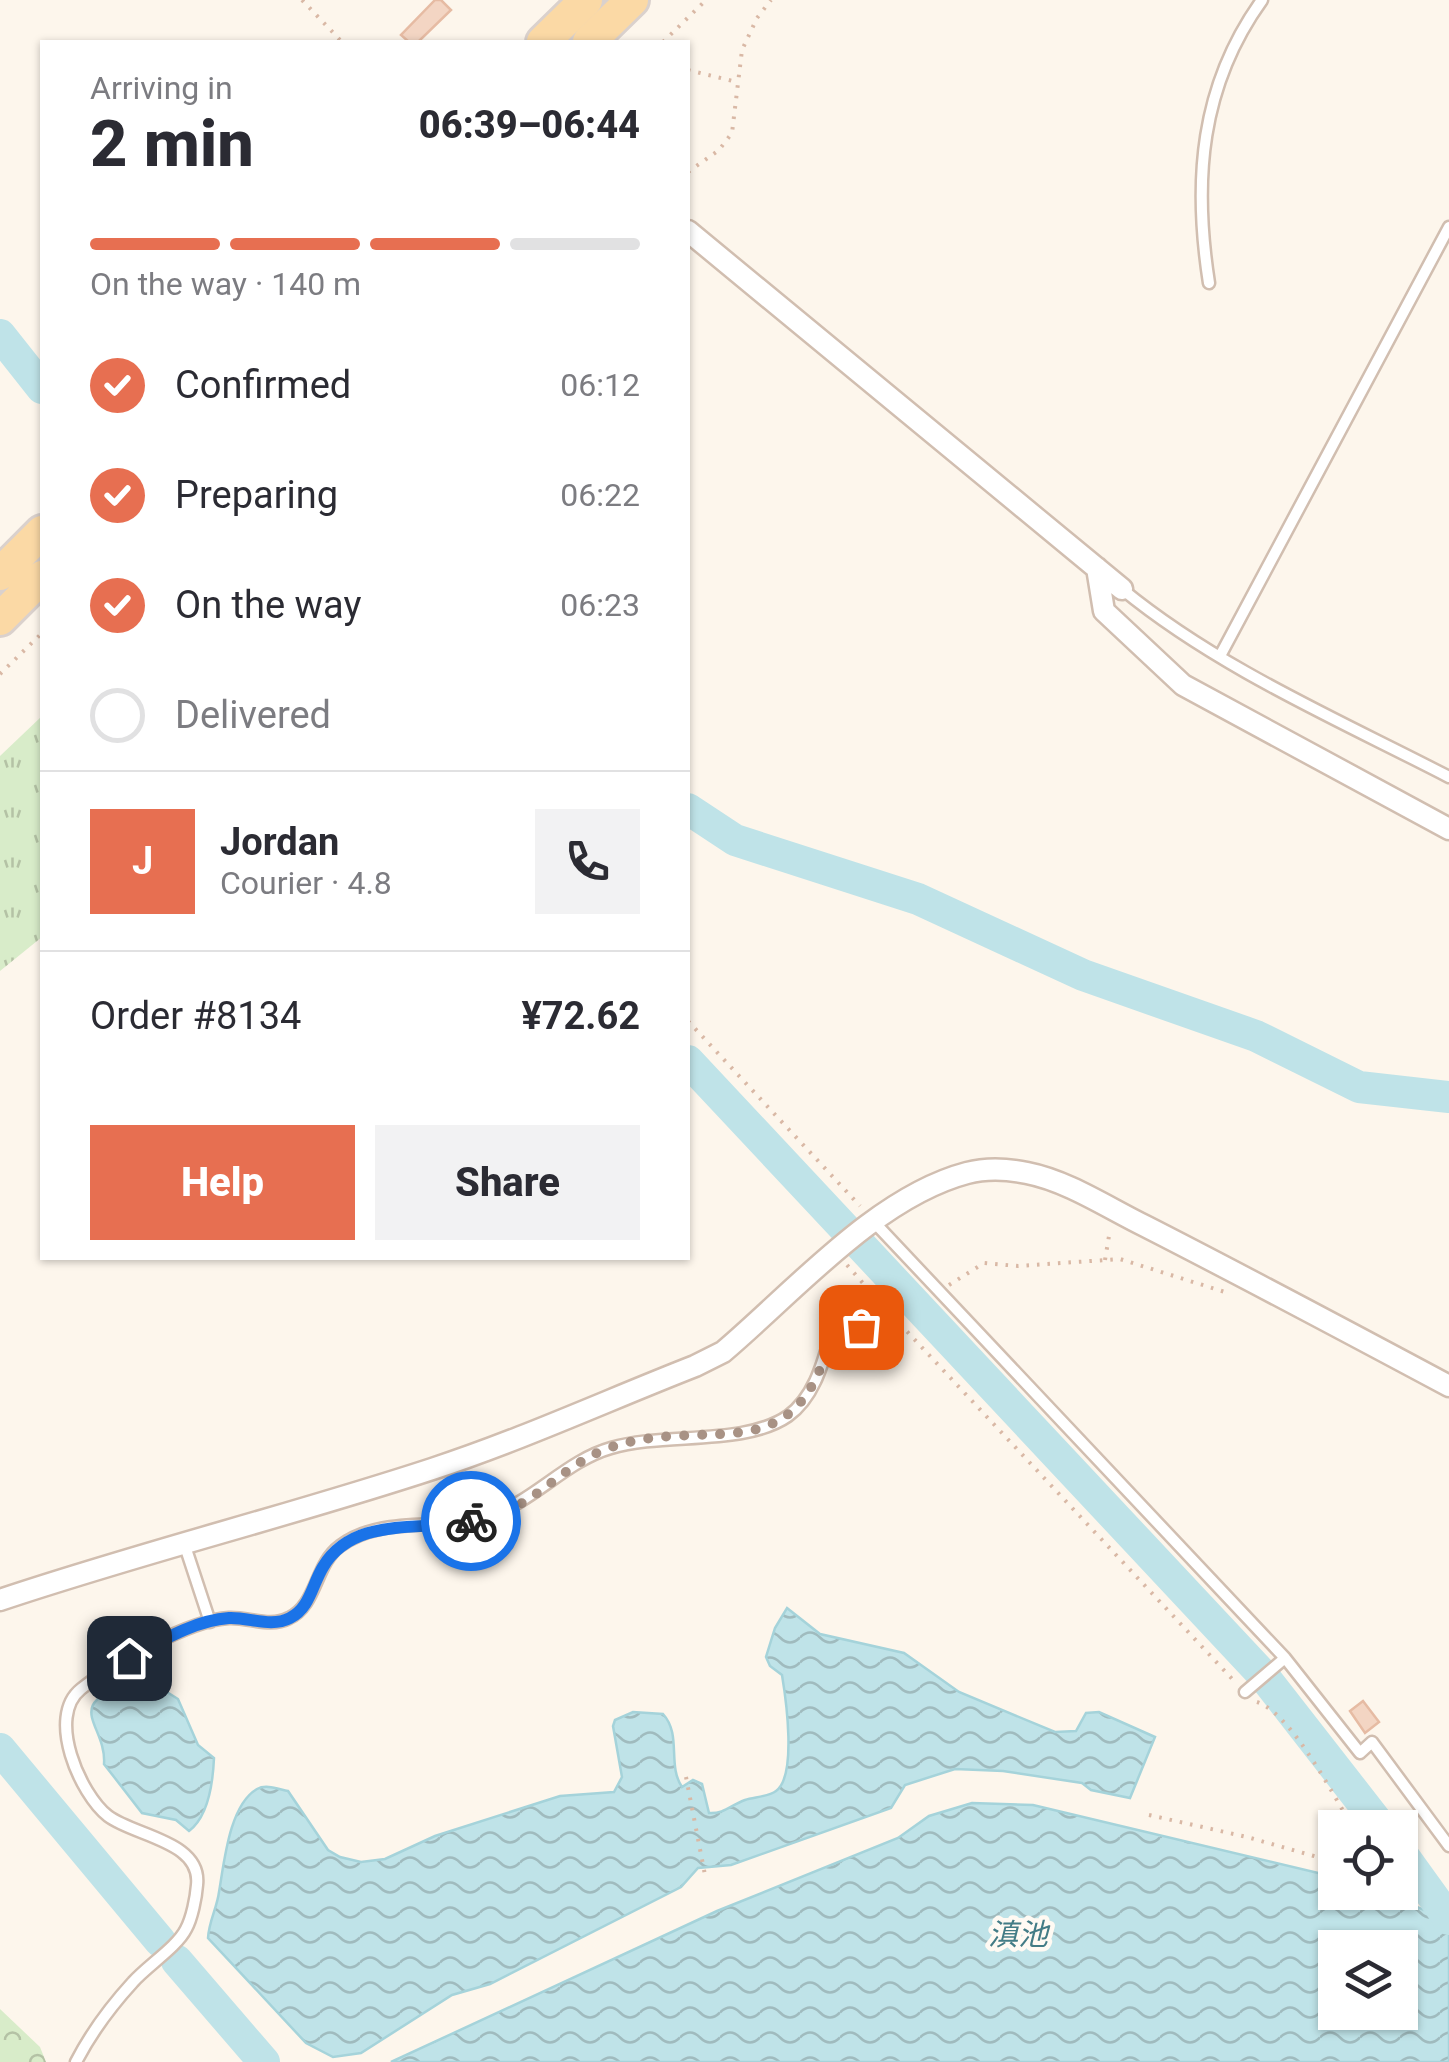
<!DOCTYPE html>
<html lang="en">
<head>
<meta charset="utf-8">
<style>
	:root { --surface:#fff; --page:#f2f2f3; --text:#2b2b33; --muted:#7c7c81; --line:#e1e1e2; --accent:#e76f51 }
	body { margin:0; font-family:Roboto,"Noto Sans SC",sans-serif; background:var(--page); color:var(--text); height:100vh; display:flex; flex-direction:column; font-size:38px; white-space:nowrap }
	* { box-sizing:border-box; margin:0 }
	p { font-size:32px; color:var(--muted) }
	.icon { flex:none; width:55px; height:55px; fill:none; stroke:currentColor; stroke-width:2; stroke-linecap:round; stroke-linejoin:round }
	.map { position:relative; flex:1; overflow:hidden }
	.side { position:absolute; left:40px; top:40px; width:650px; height:1220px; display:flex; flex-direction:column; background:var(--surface); border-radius:0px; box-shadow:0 2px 8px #0004 }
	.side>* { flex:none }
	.buttons { position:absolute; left:1318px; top:1810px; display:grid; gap:20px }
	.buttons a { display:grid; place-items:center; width:100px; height:100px; border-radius:0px; background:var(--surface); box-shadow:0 2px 8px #0004; font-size:50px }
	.pin { position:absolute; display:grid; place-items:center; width:85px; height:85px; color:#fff; margin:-42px; border-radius:20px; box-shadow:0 5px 15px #0006 }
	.courier { position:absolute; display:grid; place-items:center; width:100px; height:100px; margin:-50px; border:8px solid #1a73e8; border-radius:50%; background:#fff; color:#222; box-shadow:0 2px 12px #0007 }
	.headline em { font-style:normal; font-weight:800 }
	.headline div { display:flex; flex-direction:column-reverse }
	.headline { display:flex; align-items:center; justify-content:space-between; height:170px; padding:0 50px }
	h1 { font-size:65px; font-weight:800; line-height:75px }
	.bar { display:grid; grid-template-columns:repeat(4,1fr); gap:15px 10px; align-content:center; height:120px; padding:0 50px }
	.bar i { height:12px; border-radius:8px; background:var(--line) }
	.bar .on { background:var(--accent) }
	.bar p { grid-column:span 4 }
	.line { display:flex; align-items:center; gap:25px; padding:0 50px; border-top:2px solid var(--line) }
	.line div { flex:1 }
	.round { display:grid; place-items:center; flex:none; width:105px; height:105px; border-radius:0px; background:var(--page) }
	ol { padding:0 50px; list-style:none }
	li { display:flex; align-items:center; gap:30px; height:110px }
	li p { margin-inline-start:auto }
	li .icon { padding:10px; border-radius:50%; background:var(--accent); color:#fff; stroke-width:4 }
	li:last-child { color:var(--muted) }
	li i { width:55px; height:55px; border:5px solid var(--line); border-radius:50% }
	.action { display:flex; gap:20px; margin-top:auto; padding:20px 50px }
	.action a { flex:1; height:115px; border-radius:0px; background:var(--accent); color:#fff; font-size:40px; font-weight:800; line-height:115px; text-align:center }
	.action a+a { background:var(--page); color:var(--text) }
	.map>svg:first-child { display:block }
</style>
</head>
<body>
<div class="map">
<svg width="1449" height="2062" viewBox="0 0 1449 2062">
	<defs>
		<pattern id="grass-tufts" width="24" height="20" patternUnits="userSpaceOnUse" patternTransform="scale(2.5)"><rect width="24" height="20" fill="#d8ecc9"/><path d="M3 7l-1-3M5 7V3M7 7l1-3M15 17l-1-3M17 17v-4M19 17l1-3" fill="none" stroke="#b4c2a5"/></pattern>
		<pattern id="forest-crowns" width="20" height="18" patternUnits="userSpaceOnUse" patternTransform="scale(2.5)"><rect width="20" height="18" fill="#d8ecc9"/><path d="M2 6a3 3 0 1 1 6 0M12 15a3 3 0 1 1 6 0" fill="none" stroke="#b4c2a5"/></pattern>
		<pattern id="water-waves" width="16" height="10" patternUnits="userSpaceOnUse" patternTransform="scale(2.5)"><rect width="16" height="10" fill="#bfe3e8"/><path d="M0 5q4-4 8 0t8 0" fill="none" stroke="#a0bbbe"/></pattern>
	</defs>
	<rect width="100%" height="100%" fill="#fdf6ec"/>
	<path fill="url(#grass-tufts)" d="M42,716V937L0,971V756Z"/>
	<path fill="url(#forest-crowns)" d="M0,2009L40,2047L46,2062H0Z"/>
	<path fill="url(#water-waves)" stroke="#a5d3da" stroke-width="2.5" fill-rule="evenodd" d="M787,1608L820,1634L904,1653L959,1692L1055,1732L1076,1731L1086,1713L1099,1712L1155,1737L1130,1798L1091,1790L1082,1783L1003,1771L955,1769L905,1785L891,1808L731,1865L698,1868L681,1887L490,1984L452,1995L361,2053L333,2057L306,2043L208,1938C209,1921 217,1908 219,1892C224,1864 229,1805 257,1789C266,1784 278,1789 288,1791L328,1850L340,1857L361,1862L385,1859L435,1836L560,1796L614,1792L622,1777L613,1726L615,1720L633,1712L663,1714C682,1735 667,1765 682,1787L693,1780L702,1784L709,1813C724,1814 731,1805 745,1800C754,1797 768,1797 776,1791C797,1776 786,1699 782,1675L770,1666L766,1657L775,1628Z
		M130,1685L162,1689L178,1699L198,1745L214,1758C213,1781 209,1816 189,1831L176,1820L142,1813L104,1764C107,1725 60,1704 130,1685Z
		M972,1803L1033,1805L1335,1877V1892L1383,1893L1449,1920V2062H391L717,1911L898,1838L929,1816ZM1335,1948H1400V2012H1335Z"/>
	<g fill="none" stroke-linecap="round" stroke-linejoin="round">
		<path stroke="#bfe3e8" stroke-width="32" d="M0,335L42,388
			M688,809L735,840L918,899L1083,975L1256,1036L1359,1087L1449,1097
			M688,1061L1262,1674L1382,1828
			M0,1749L160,1941
			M1400,1851L1449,1919
			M177,1961L264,2062"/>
	</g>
	<path fill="#f3d5c3" stroke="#e6bba3" stroke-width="2.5" d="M435,0H441L451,10L418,42H409L401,35Z
		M1363,1701L1379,1722L1365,1733L1350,1711Z"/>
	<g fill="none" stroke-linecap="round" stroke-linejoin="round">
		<g stroke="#d1beb0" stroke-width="15">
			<path id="lane" d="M1209,283C1193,181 1200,86 1262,0
				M1122,589C1218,668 1339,720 1449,777
				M1220,656L1449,227
				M874,1222L1285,1658L1360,1753L1372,1742L1449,1846
				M184,1543L210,1622
				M1245,1692L1285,1658
				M76,2062C91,2033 111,2006 133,1982C147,1966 177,1947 186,1929C192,1918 196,1898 197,1885C202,1841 134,1836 108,1816C80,1794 46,1717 81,1689C112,1664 189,1620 229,1618C249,1617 270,1628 289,1618C317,1605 315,1564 340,1546C381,1515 440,1531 486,1517C533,1503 565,1461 611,1448C664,1432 745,1446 788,1416C813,1398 822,1366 830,1338L892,1316"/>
		</g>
		<g stroke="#d1beb0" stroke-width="25">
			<path id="street" d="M688,231L1122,589
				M1097,568L1104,611L1183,685L1449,829
				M0,1600C143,1552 289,1516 432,1469C521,1440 608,1400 695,1366L723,1352C794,1292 876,1197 967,1173C986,1168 1008,1169 1027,1173C1068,1181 1108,1208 1145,1226C1247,1278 1348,1332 1449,1386"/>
		</g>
		<g stroke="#dad1cd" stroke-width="38">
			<path id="primary" d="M543,42L586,0
				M589,42L632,0
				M0,574L42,532
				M0,619L42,577"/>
		</g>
		<path stroke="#d9b8a5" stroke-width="4" stroke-dasharray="2.5 8" stroke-linecap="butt" d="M302,0L342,42
			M407,42H408
			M663,42L706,0
			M688,70L737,82
			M688,172L719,150L732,133L742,50L757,18L771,0
			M0,674L42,633
			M688,1021L860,1206
			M1105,1260L1110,1230
			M847,1265L883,1306
			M949,1285L984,1263L1018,1266L1120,1259L1228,1293
			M900,1324L1235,1682
			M1257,1702C1291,1713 1334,1796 1353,1828
			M686,1777L705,1875
			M1149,1815L1247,1837L1335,1862"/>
		<use href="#lane" stroke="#fff" stroke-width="10"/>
		<use href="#street" stroke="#fff" stroke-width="20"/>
		<use href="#primary" stroke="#fbd9a5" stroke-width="32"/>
	</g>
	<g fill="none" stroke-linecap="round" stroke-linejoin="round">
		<path stroke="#a89285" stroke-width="10" stroke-dasharray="0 18" d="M471,1521C486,1518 501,1514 515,1507C547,1490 572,1462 606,1449C704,1412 795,1478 830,1338L861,1327"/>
		<path stroke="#1a73e8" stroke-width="12" d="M129,1658C159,1642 195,1620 229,1618C249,1617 271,1628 290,1618C310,1608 312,1585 323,1567C354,1515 421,1532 471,1521"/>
	</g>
	<g text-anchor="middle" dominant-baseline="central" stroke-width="9" stroke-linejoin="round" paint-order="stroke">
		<g font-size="30" font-style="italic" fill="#437c86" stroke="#fffaf3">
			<text x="1018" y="1934">滇池</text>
		</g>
	</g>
</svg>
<div class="buttons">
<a><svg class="icon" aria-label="locate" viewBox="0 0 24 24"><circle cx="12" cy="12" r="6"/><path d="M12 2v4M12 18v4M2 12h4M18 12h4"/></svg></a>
<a><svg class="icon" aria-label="layers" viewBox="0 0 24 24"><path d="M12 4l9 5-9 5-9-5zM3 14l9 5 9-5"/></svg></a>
</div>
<div class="pin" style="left:861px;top:1327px;background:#ea580c"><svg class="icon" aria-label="bag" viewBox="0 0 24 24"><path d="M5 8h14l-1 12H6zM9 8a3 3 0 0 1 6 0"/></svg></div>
<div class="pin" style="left:129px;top:1658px;background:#1f2937"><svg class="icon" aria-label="home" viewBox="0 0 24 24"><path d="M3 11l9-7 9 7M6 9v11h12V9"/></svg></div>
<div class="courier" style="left:471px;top:1521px"><svg class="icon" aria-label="bike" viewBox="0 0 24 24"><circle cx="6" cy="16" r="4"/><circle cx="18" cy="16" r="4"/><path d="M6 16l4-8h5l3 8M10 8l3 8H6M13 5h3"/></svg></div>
<section class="side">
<div class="headline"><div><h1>2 min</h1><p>Arriving in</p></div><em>06:39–06:44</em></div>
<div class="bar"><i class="on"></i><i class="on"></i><i class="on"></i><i></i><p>On the way · 140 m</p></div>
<ol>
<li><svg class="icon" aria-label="check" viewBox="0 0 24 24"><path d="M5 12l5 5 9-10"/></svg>Confirmed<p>06:12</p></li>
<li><svg class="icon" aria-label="check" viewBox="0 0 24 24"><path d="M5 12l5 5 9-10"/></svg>Preparing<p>06:22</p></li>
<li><svg class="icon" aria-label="check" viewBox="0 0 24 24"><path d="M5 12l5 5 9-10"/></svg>On the way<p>06:23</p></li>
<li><i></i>Delivered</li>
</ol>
<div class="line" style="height:180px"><b class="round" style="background:var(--accent);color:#fff">J</b><div><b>Jordan</b><p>Courier · 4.8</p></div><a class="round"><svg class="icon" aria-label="phone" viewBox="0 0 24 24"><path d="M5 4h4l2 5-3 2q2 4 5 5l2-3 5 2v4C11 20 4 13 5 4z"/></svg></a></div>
<div class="line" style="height:130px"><div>Order #8134</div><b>¥72.62</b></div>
<div class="action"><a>Help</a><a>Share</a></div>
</section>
</div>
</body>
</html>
